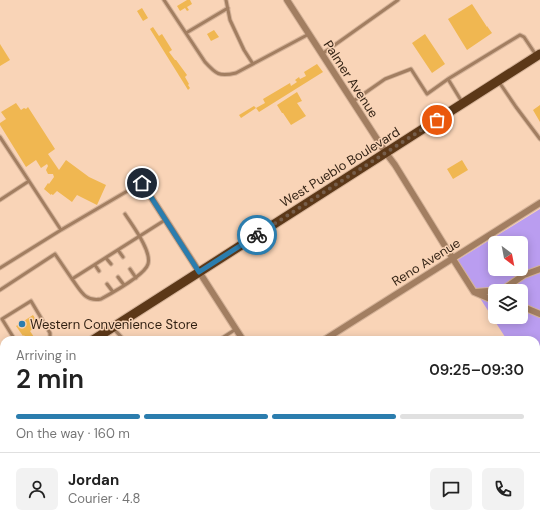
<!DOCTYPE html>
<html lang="en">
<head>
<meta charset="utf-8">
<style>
	:root { --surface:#fff; --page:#f2f2f2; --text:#222; --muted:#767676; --line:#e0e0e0; --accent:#2b7dae }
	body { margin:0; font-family:"DM Sans",sans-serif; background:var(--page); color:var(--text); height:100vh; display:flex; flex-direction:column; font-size:15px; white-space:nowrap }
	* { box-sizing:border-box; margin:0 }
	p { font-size:13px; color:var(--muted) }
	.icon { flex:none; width:22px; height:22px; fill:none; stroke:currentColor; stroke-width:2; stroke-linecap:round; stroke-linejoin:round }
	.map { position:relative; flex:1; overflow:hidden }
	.panel { position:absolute; left:0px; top:336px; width:540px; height:196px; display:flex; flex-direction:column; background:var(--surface); border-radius:12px 12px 0 0; box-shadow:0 2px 10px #0003 }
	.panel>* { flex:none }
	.needle { width:26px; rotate:148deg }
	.fabs { position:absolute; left:488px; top:236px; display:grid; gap:8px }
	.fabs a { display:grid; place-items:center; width:40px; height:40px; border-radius:6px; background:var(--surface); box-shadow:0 2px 10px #0003; font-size:20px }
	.pin { position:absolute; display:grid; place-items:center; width:34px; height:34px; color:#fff; margin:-17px; border:2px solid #fff; border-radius:50%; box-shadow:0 1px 4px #0007 }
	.courier { position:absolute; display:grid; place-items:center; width:40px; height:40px; margin:-20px; border:3px solid #2b7dae; border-radius:50%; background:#fff; color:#222; box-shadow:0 1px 5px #0007 }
	.head em { font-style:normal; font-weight:600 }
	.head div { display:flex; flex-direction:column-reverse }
	.head { display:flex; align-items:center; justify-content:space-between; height:68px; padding:0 16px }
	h1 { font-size:26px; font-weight:600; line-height:30px }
	.bar { display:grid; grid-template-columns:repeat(4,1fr); gap:6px 4px; align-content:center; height:48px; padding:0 16px }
	.bar i { height:5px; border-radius:3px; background:var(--line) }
	.bar .selected { background:var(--accent) }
	.bar p { grid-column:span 4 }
	.line { display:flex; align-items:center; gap:10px; padding:0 16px; border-top:1px solid var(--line) }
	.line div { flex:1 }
	.round { display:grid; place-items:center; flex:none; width:42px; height:42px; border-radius:6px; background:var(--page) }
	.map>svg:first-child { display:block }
</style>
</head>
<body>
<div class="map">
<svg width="540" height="532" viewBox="0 0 540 532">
	<rect width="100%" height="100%" fill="#f9d4b7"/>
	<path fill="#ba9df0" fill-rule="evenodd" d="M540,209V392L536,386V340H507L456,261ZM495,243H521V269H495ZM495,291H521V317H495Z"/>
	<path fill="#ab8ae6" d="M0,427H4V455L2,456L0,455V446L3,445L2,443H0Z"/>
	<path fill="#f0b751" d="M187,0H190L192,4L187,7L189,10L187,11L185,8L180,11L177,6Z
		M472,4L487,27V26L492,33L467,50L462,42L448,19Z
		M142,8L148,18L143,21L137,11Z
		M153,27L159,36L162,34L172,50L169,52L175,60H176L187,75L185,77L189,84L188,85L190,88L188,90L150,29Z
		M214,30L219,37L211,41L207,34Z
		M425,34L445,64L432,73L412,43Z
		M0,44L10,60L0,66Z
		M317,64L323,72L259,112L256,108L265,103L263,99L290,83L291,86L297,82L295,80L299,77L300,79L306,76L304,72Z
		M297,92L302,101L297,103L306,116L291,125L283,113H282L277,105Z
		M16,103L21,110L24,108L26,109L28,107L55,149L48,154L59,170L66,160L89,177L106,185L97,205L77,195L72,202L57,191L53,195L51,194V195L44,189L48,183L49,184L54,177L53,174H48L46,170L48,166L47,164L41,168L36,160L26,167L0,125V123L6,119L1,112Z
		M540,105V122L533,110Z
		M254,106L256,108L241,118L239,115Z
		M462,160L468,170L453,179L447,169Z
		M33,315L39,325L30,331L36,340H27L24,335L23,336L16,326Z"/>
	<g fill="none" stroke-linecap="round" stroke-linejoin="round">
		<g stroke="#d5b399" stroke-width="5">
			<path id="service" d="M164,0L205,62C216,74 219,77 236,73L309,34
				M226,0L230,20L244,50L253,64
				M186,33L228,8
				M322,54L398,0
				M448,79L520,35L524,37L536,55
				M499,82L516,107L540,139
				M352,102L385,79L411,69L427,94L448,79L462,102
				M0,137L29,181
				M0,200L29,181L61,230L141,183
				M118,250L123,257
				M106,258L111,264
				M95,265L99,271
				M0,268L61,230
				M130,269L136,278
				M118,277L124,285
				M72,279C81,291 85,302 101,299C112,293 145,275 148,264C152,251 132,225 125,214
				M107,284L113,292
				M0,290L55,254L72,279L165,220
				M114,329L124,340
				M15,340L2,319L31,301L50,333V340
				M219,340L236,329
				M0,359L4,356
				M186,528L189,532
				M147,532L154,528"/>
		</g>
		<g stroke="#d5b399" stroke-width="8">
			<path id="minor" d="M287,0L386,153L395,165L453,259L474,292L495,301
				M142,183L243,340
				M475,292L502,290L524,275L540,269
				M521,306L540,314
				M324,340L540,203
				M536,464L540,462
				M363,528L366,532
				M226,532L232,528
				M431,532L438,528"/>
		</g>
		<g stroke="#d5b399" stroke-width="9">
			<path id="tertiary" d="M0,384L4,391"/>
		</g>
		<g stroke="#d5b399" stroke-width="10">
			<path id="secondary" d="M90,528L93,532"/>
		</g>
		<g stroke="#d5b399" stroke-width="11">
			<path id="primary" d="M93,340L540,54
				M0,404L4,399"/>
		</g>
		<use href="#service" stroke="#a27e61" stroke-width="3"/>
		<use href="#minor" stroke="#a27e61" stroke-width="6"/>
		<use href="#tertiary" stroke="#a27e61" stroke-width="7"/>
		<use href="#secondary" stroke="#835021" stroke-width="8"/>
		<use href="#primary" stroke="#5c3818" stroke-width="9"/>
	</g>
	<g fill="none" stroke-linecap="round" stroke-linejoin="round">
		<path stroke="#765e4b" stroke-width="4" stroke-dasharray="0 7.2" d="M257,235L437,120"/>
		<path stroke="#2b7dae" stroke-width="5" d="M142,183L199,272L257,235"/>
	</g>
	<circle fill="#2b7dae" stroke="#f9d4b7" stroke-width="1.5" cx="22" cy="324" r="4"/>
	<g text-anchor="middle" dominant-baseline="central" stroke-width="3" stroke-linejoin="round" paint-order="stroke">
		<g font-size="13" fill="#2f1f11" stroke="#f9d4b7">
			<text transform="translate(351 79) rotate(57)">Palmer Avenue</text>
			<text transform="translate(340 167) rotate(-32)">West Pueblo Boulevard</text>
			<text transform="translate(426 262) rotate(-32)">Reno Avenue</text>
		</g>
		<g font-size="13" fill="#2f1f11" stroke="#f9d4b7" text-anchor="start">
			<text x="30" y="324">Western Convenience Store</text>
		</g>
	</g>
</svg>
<div class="fabs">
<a><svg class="needle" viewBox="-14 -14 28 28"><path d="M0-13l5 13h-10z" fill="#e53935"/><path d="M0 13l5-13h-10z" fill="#767676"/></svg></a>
<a><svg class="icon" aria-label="layers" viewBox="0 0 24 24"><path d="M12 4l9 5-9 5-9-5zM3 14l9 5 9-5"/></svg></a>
</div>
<div class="pin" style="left:437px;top:120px;background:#ea580c"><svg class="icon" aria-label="bag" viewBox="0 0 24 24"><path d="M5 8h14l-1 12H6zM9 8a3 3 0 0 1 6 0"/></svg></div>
<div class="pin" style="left:142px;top:183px;background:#1f2937"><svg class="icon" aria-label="home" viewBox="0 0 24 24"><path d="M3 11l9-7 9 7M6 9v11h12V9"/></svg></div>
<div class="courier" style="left:257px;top:235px"><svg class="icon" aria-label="bike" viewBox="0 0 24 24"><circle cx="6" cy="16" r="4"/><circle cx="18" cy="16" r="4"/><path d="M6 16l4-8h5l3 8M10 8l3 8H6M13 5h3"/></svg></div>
<section class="panel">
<div class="head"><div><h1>2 min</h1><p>Arriving in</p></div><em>09:25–09:30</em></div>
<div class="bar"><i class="selected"></i><i class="selected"></i><i class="selected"></i><i></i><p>On the way · 160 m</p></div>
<div class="line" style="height:72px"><a class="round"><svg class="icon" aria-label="person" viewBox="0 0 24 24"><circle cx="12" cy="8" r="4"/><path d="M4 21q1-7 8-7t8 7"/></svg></a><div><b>Jordan</b><p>Courier · 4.8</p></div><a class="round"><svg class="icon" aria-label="chat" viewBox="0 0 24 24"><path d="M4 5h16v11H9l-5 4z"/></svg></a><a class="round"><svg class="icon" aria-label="phone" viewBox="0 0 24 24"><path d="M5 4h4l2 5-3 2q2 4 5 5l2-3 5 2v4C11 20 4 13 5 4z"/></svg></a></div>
</section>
</div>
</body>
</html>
